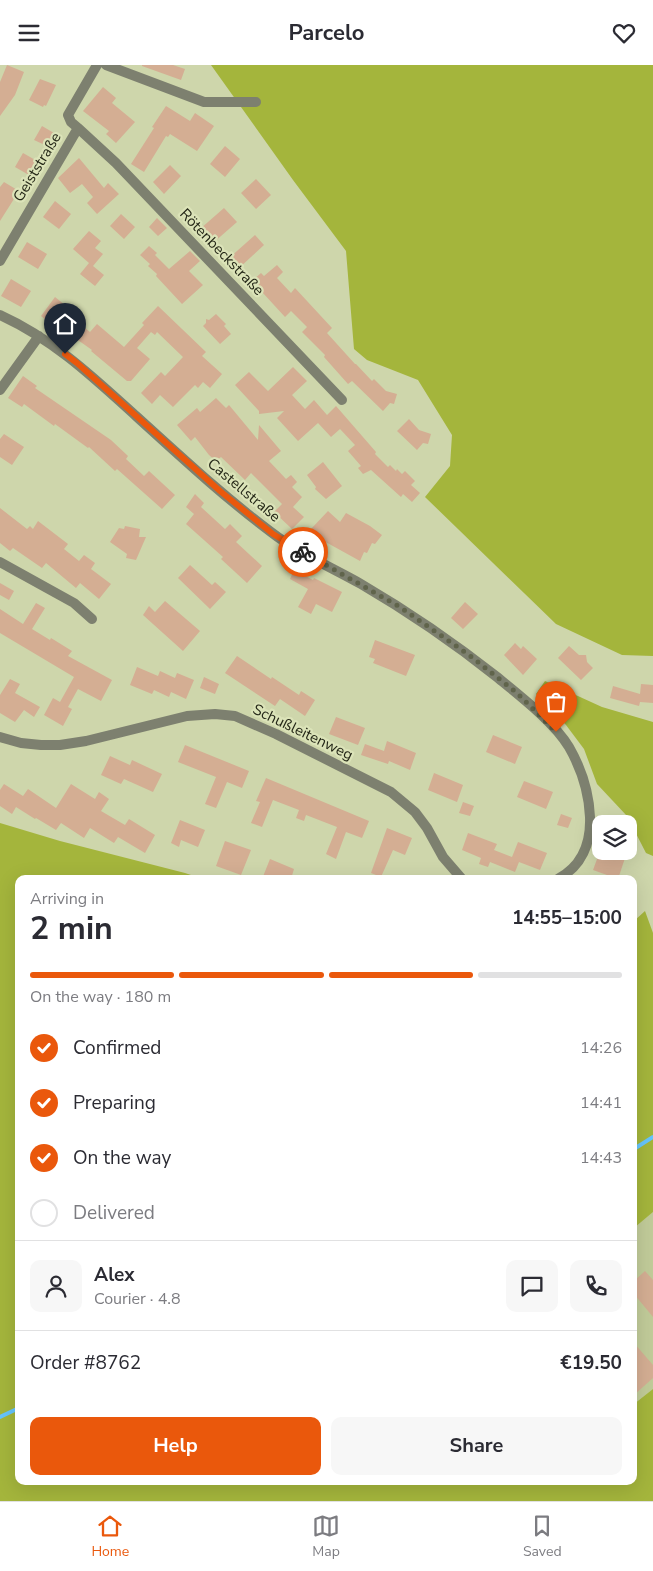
<!DOCTYPE html>
<html lang="en">
<head>
<meta charset="utf-8">
<style>
	:root { --surface:#fff; --page:#f7f7f7; --text:#2b2b33; --muted:#7c7c81; --line:#e1e1e2; --accent:#ea580c }
	body { margin:0; font-family:"Nunito Sans",sans-serif; background:var(--page); color:var(--text); height:100vh; display:flex; flex-direction:column; font-size:19px; white-space:nowrap }
	* { box-sizing:border-box; margin:0 }
	p { font-size:16px; color:var(--muted) }
	.icon { flex:none; width:28px; height:28px; fill:none; stroke:currentColor; stroke-width:2; stroke-linecap:round; stroke-linejoin:round }
	.map { position:relative; flex:1; overflow:hidden }
	.drawer { position:absolute; left:15px; top:810px; width:622px; height:610px; display:flex; flex-direction:column; background:var(--surface); border-radius:10px; box-shadow:0 5px 20px #0002 }
	.drawer>* { flex:none }
	.fabs { position:absolute; left:592px; top:750px; display:grid; gap:10px }
	.fabs a { display:grid; place-items:center; width:45px; height:45px; border-radius:10px; background:var(--surface); box-shadow:0 5px 20px #0002; font-size:25px }
	.pin { position:absolute; display:grid; place-items:center; width:42px; height:42px; color:#fff; margin:-51px -21px; border-radius:50% 50% 50% 0; rotate:-45deg; box-shadow:0 0 5px #0007 }
	.pin .icon { rotate:45deg }
	.courier { position:absolute; display:grid; place-items:center; width:50px; height:50px; margin:-25px; border:4px solid #ea580c; border-radius:50%; background:#fff; color:#222; box-shadow:0 1px 6px #0007 }
	.summary em { font-style:normal; font-weight:700 }
	.summary div { display:flex; flex-direction:column-reverse }
	.summary { display:flex; align-items:center; justify-content:space-between; height:85px; padding:0 15px }
	h1 { font-size:32px; font-weight:700; line-height:38px }
	.bar { display:grid; grid-template-columns:repeat(4,1fr); gap:8px 5px; align-content:center; height:60px; padding:0 15px }
	.bar i { height:6px; border-radius:4px; background:var(--line) }
	.bar .on { background:var(--accent) }
	.bar p { grid-column:span 4 }
	.line { display:flex; align-items:center; gap:12px; padding:0 15px; border-top:1px solid var(--line) }
	.line div { flex:1 }
	.round { display:grid; place-items:center; flex:none; width:52px; height:52px; border-radius:10px; background:var(--page) }
	ol { padding:0 15px; list-style:none }
	li { display:flex; align-items:center; gap:15px; height:55px }
	li p { margin-inline-start:auto }
	li .icon { padding:5px; border-radius:50%; background:var(--accent); color:#fff; stroke-width:4 }
	li:last-child { color:var(--muted) }
	li i { width:28px; height:28px; border:2px solid var(--line); border-radius:50% }
	.cta { display:flex; gap:10px; margin-top:auto; padding:10px 15px }
	.cta a { flex:1; height:58px; border-radius:10px; background:var(--accent); color:#fff; font-size:20px; font-weight:700; line-height:58px; text-align:center }
	.cta a+a { background:var(--page); color:var(--text) }
	header { display:flex; justify-content:space-between; align-items:center; height:65px; padding:0 15px; background:var(--surface); font-size:22px; font-weight:700 }
	.tabs { display:flex; justify-content:space-around; align-items:center; height:70px; border-top:1px solid var(--line); background:var(--surface); font-size:14px; color:var(--muted) }
	.tabs a { display:grid; justify-items:center; gap:2px }
	.tabs .on { color:var(--accent) }
	.map>svg:first-child { display:block }
</style>
</head>
<body>
<header><svg class="icon" aria-label="menu" viewBox="0 0 24 24"><path d="M4 6h16M4 12h16M4 18h16"/></svg>Parcelo<svg class="icon" aria-label="heart" viewBox="0 0 24 24"><path d="M12 20l-8-8c-3-5 5-10 8-4 3-6 11-1 8 4z"/></svg></header>
<div class="map">
<svg width="653" height="1436" viewBox="0 0 653 1436">
	<rect width="100%" height="100%" fill="#ced6ab"/>
	<path fill="#c1cb99" d="M653,1147V1324L634,1339V1163Z"/>
	<path fill="#a4b53c" d="M211,0H653V591L622,590L556,559L425,432L450,401L452,370L418,315L367,295L354,284L346,186L293,115Z
		M545,616L602,642L653,657V791L646,788L627,751L597,719L584,684L566,660L536,629Z
		M0,758L60,776L185,808L203,814H19V1416H634V1339L653,1324V1436H0Z
		M645,846L653,868V1147L634,1163V856Z"/>
	<g fill="none" stroke-linecap="round" stroke-linejoin="round">
		<path stroke="#66c4fc" stroke-width="4" d="M634,1084L653,1072
			M0,1352L19,1343"/>
	</g>
	<path fill="#d4ae93" d="M7,0L24,7L15,30L0,51V17Z
		M142,0H173L185,4L181,15L142,1Z
		M40,14L56,20L46,41L44,40L43,42L29,35Z
		M103,22L116,33L112,38L135,57L116,78L106,69L109,66L83,46Z
		M166,41L190,56L195,48L214,61L197,86L170,69L168,72L166,71L144,107L131,99L154,63L152,62Z
		M42,61L54,68L47,81L34,75Z
		M225,81L240,94L225,112L210,99Z
		M23,88L37,96L29,110L15,102Z
		M79,93L104,123L108,118L119,129L97,149L87,138L93,132L82,119L70,128L58,113Z
		M170,100L181,111L164,129L153,117Z
		M256,114L271,130L256,144L241,128Z
		M4,117L19,126L0,156V122Z
		M55,136L71,149L59,164L43,152Z
		M224,143L237,157L213,178L200,164Z
		M121,149L135,162L124,174L110,161Z
		M157,153L167,163L158,171L149,162Z
		M89,166L101,176L95,183L103,189L93,201L104,210L95,221L80,209L89,198L73,184Z
		M255,170L264,180L238,204L228,194Z
		M27,177L47,189L38,204L18,192Z
		M149,181L157,188L155,190L169,204L190,186L200,196L189,206L203,220L182,239L156,211L157,209L148,201L150,199L140,190Z
		M277,200L283,207L277,213L291,228L295,223L332,263L327,268L355,299H356L372,316L374,314L386,326L397,329L394,339L390,338L383,346L352,316L348,319L324,292L325,290L302,267L307,262L291,246L285,252L252,216L261,208L264,211Z
		M11,214L31,226L21,242L1,231Z
		M55,232L70,244L67,249L90,267L97,259L124,282L144,260L142,258L158,241L206,287L202,291L222,309L210,323L203,317L198,323L195,320L173,342L160,330L152,339L141,328L161,307L165,311L183,292L157,267L155,270L151,267L137,283L150,294L131,316H127L91,286L92,285L58,261L56,263L41,251Z
		M216,249L226,259L224,261L231,269L220,279L203,261L206,258V254L209,255Z
		M293,302L307,316L292,330L305,344L314,335L327,350L336,341L376,387L375,389L388,402L390,400L396,406L397,404L402,409L405,406L415,416L411,420L420,428L412,437L403,429L401,432L371,405L363,409L358,403L361,401L348,386L355,380L340,364L331,372L318,358L298,376L277,353L284,346L259,349V346L235,320L249,307L268,326Z
		M23,311L37,321L35,323L111,375L128,391L126,394L144,411L149,406L175,430L162,444L117,404L115,406L89,382L88,383L55,359L54,361L24,339L22,342L8,333Z
		M216,333L226,343L229,340L258,375L259,360L281,386L269,396L286,414L291,410L297,417L292,422L302,432L293,442L304,452L292,464L274,447L282,439L251,408L245,415L221,392L216,396L209,390L195,372L191,376L177,360L197,343L200,347Z
		M409,354L419,365L431,369L428,379L423,378L417,385L397,366Z
		M4,369L24,382L12,400L0,392V374Z
		M323,397L342,421L326,434L315,424L316,422L307,410Z
		M195,429L204,438L201,442L225,464L230,459L242,471L236,477L262,501L247,518L221,494L223,492L186,459L194,449L186,442Z
		M0,443L27,464L30,461L33,464L38,456L68,479L64,484L79,496L84,490L95,498L91,504L111,519L99,534L80,518L76,523L46,498L42,503L13,483L10,486L0,478Z
		M328,446L340,457L346,448L370,461L382,470L375,479L372,478L367,488L364,487L360,496L322,475L311,464Z
		M125,461L140,464L139,472H146L136,495L126,493L127,489L110,477L119,463L124,464Z
		M190,500L212,520L215,517L226,527L210,544L178,513Z
		M294,505L313,515L314,513L342,527L332,547L316,539L311,549L298,542L308,524L290,514Z
		M0,518L14,526L9,535L0,530Z
		M165,536L200,566L183,586L143,550L149,541L155,547Z
		M465,537L478,549L463,564L451,553Z
		M36,538L45,543L32,564L50,575L51,573L72,586L68,591L112,615L101,636L78,624L68,642L72,644L63,661L44,650L53,633L60,637L74,612L0,568V544L23,559Z
		M375,575L415,590L406,611L373,598L375,594L369,592Z
		M515,578L521,584L523,581L537,594L523,610L504,590Z
		M569,581L579,590H586L587,597L593,603L581,615L558,593Z
		M237,591L271,614L272,612L299,630L301,626L315,635L305,651L280,634L275,641L225,608Z
		M137,602L158,611L160,606L175,613L177,608L194,615L186,634L171,627L169,632L154,625L152,629L130,620Z
		M204,612L219,619L215,629L200,623Z
		M10,614L20,619L15,628L40,642L34,652L24,645L15,657L0,648V630Z
		M641,619L653,620V638L640,637L639,641L610,633L613,621L640,629Z
		M336,652L365,663L358,680L329,669Z
		M493,670L522,682L515,699L486,687Z
		M387,676L416,688L410,705L389,696L388,699L361,690L365,679L384,686Z
		M185,680L249,706L242,723L227,717L216,743L205,739L216,712L178,697Z
		M110,691L130,700L132,695L162,709L153,727L124,714L121,719L101,710Z
		M434,708L463,720L457,737L428,725Z
		M266,713L369,756L362,773L346,767L336,794L326,789L337,762L306,750L304,756L296,753L299,745L273,735L262,762L251,758L260,737L256,736Z
		M524,716L553,727L546,744L517,732Z
		M4,719L23,731L28,724L56,743L71,719L95,734L99,727L109,734L101,746L125,760L129,754L155,770L145,788L118,772L114,778L90,763L84,773L61,758L56,765L36,753L35,754L16,742L12,749L0,741V725Z
		M463,737L474,741L470,751L459,748Z
		M561,749L572,753L568,763L557,760Z
		M180,755L205,765L198,782L181,775L179,782L171,778Z
		M387,763L412,773L405,790L393,785L381,812L371,808Z
		M468,768L497,779L494,785L512,792L518,777L547,788L540,805L519,797L515,807L490,797L488,802L479,799L481,793L462,785Z
		M225,776L251,785L241,810L216,801Z
		M600,786H616L626,790L618,814H606L607,810L593,805Z
		M270,794L294,804L291,814H262Z
		M645,1206L653,1215V1252L634,1229V1216Z
		M634,1278L653,1300V1313L634,1330Z"/>
	<g fill="none" stroke-linecap="round" stroke-linejoin="round">
		<path stroke="#7d806f" stroke-width="10" d="M106,0L204,37H256
			M78,63L116,98L342,335
			M0,196L78,63L71,57L68,50L97,0
			M0,250C53,274 93,312 136,351C180,391 223,431 271,467C298,488 331,502 361,519C409,547 454,578 497,612C520,631 554,657 569,682C581,703 589,728 590,752C591,778 582,801 558,814
			M0,325L39,271
			M0,497L74,538L92,554
			M0,672L21,678L41,680H60L86,676L187,651L215,649L235,651L276,669L391,727L415,747L427,763L443,792L462,814"/>
	</g>
	<g fill="none" stroke-linecap="round" stroke-linejoin="round">
		<path stroke="#60644b" stroke-width="5" stroke-dasharray="0 9" d="M303,487L400,542L469,590L517,628L556,667"/>
		<path stroke="#ea580c" stroke-width="6" d="M65,289L77,298L220,426L273,469L303,487"/>
	</g>
	<g text-anchor="middle" dominant-baseline="central" stroke-width="4.5" stroke-linejoin="round" paint-order="stroke">
		<g font-size="15" fill="#242717" stroke="#dbe3b8">
			<text transform="translate(37 102) rotate(-59)">Geiststraße</text>
			<text transform="translate(222 187) rotate(46)">Rötenbeckstraße</text>
			<text transform="translate(244 425) rotate(40)">Castellstraße</text>
			<text transform="translate(303 667) rotate(26)">Schußleitenweg</text>
		</g>
	</g>
</svg>
<div class="fabs">
<a><svg class="icon" aria-label="layers" viewBox="0 0 24 24"><path d="M12 4l9 5-9 5-9-5zM3 14l9 5 9-5"/></svg></a>
</div>
<div class="pin" style="left:556px;top:667px;background:#ea580c"><svg class="icon" aria-label="bag" viewBox="0 0 24 24"><path d="M5 8h14l-1 12H6zM9 8a3 3 0 0 1 6 0"/></svg></div>
<div class="pin" style="left:65px;top:289px;background:#1f2937"><svg class="icon" aria-label="home" viewBox="0 0 24 24"><path d="M3 11l9-7 9 7M6 9v11h12V9"/></svg></div>
<div class="courier" style="left:303px;top:487px"><svg class="icon" aria-label="bike" viewBox="0 0 24 24"><circle cx="6" cy="16" r="4"/><circle cx="18" cy="16" r="4"/><path d="M6 16l4-8h5l3 8M10 8l3 8H6M13 5h3"/></svg></div>
<section class="drawer">
<div class="summary"><div><h1>2 min</h1><p>Arriving in</p></div><em>14:55–15:00</em></div>
<div class="bar"><i class="on"></i><i class="on"></i><i class="on"></i><i></i><p>On the way · 180 m</p></div>
<ol>
<li><svg class="icon" aria-label="check" viewBox="0 0 24 24"><path d="M5 12l5 5 9-10"/></svg>Confirmed<p>14:26</p></li>
<li><svg class="icon" aria-label="check" viewBox="0 0 24 24"><path d="M5 12l5 5 9-10"/></svg>Preparing<p>14:41</p></li>
<li><svg class="icon" aria-label="check" viewBox="0 0 24 24"><path d="M5 12l5 5 9-10"/></svg>On the way<p>14:43</p></li>
<li><i></i>Delivered</li>
</ol>
<div class="line" style="height:90px"><a class="round"><svg class="icon" aria-label="person" viewBox="0 0 24 24"><circle cx="12" cy="8" r="4"/><path d="M4 21q1-7 8-7t8 7"/></svg></a><div><b>Alex</b><p>Courier · 4.8</p></div><a class="round"><svg class="icon" aria-label="chat" viewBox="0 0 24 24"><path d="M4 5h16v11H9l-5 4z"/></svg></a><a class="round"><svg class="icon" aria-label="phone" viewBox="0 0 24 24"><path d="M5 4h4l2 5-3 2q2 4 5 5l2-3 5 2v4C11 20 4 13 5 4z"/></svg></a></div>
<div class="line" style="height:65px"><div>Order #8762</div><b>€19.50</b></div>
<div class="cta"><a>Help</a><a>Share</a></div>
</section>
</div>
<nav class="tabs">
<a class="on"><svg class="icon" aria-label="home" viewBox="0 0 24 24"><path d="M3 11l9-7 9 7M6 9v11h12V9"/></svg>Home</a>
<a><svg class="icon" aria-label="map" viewBox="0 0 24 24"><path d="M3 6l6-2 6 2 6-2v14l-6 2-6-2-6 2zM9 4v14M15 6v14"/></svg>Map</a>
<a><svg class="icon" aria-label="saved" viewBox="0 0 24 24"><path d="M7 4h10v16l-5-4-5 4z"/></svg>Saved</a>
</nav>
</body>
</html>
